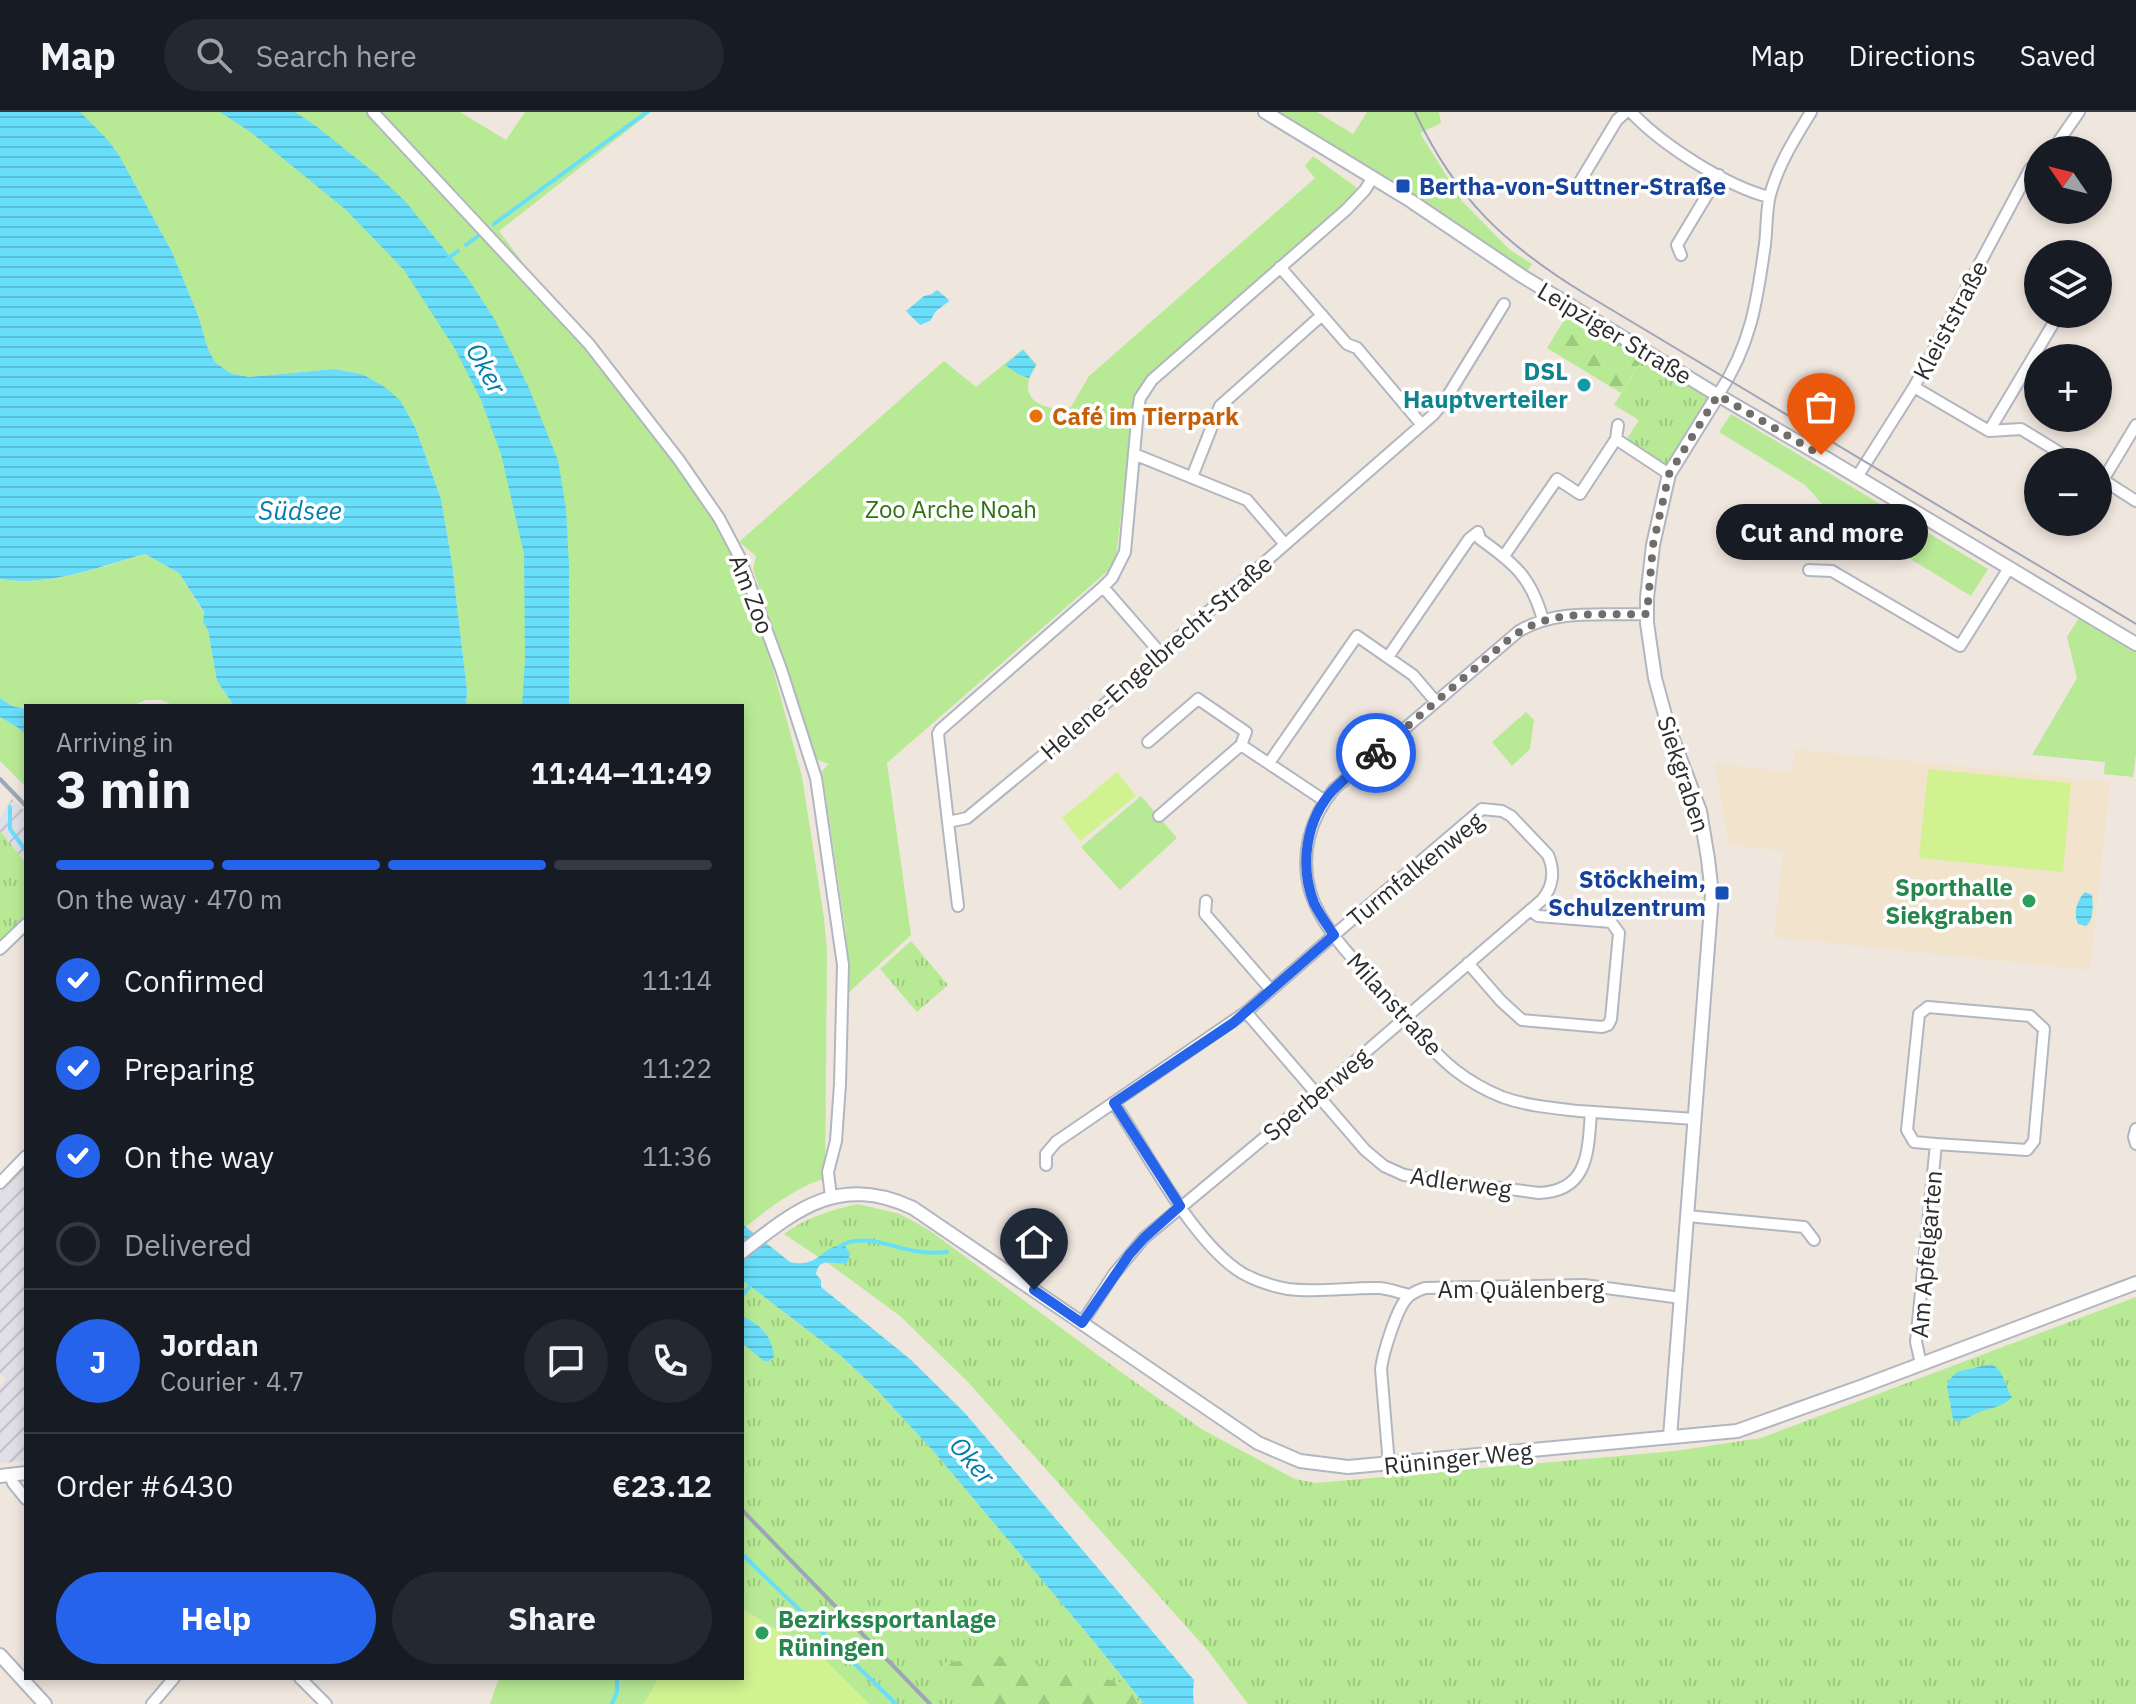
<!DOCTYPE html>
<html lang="en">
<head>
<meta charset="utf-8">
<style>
	:root { --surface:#171b24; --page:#242831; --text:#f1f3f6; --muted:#9ea1a6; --line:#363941; --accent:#2563eb }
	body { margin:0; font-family:"IBM Plex Sans",sans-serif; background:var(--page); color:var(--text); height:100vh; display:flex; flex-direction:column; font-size:30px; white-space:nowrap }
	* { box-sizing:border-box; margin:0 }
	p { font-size:26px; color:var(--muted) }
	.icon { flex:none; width:44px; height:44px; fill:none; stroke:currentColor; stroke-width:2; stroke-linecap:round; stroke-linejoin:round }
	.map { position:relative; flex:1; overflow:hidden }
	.sheet { position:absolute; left:24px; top:592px; width:720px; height:976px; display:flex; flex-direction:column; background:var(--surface); border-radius:0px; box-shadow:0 4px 12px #0003 }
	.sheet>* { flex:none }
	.needle { width:52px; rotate:305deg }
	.tools { position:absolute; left:2024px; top:24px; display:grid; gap:16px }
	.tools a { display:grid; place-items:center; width:88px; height:88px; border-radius:50%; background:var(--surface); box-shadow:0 4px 12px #0003; font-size:40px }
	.pin { position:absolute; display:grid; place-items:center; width:68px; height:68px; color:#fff; margin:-82px -34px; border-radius:50% 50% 50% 0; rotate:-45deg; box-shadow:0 0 8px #0007 }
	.pin .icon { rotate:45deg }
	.courier { position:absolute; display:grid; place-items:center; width:80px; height:80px; margin:-40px; border:6px solid #2563eb; border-radius:50%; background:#fff; color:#222; box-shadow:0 2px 10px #0007 }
	.bubble { position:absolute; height:56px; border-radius:28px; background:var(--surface); box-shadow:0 4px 12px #0003; font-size:26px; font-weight:800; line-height:56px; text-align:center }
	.headline em { font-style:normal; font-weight:800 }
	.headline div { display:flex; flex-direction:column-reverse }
	.headline { display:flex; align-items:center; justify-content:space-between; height:136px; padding:0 32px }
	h1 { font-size:52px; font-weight:800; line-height:60px }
	.bar { display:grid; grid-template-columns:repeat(4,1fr); gap:12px 8px; align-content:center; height:96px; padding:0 32px }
	.bar i { height:10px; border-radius:6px; background:var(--line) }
	.bar .current { background:var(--accent) }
	.bar p { grid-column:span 4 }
	.line { display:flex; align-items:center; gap:20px; padding:0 32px; border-top:2px solid var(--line) }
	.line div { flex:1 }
	.round { display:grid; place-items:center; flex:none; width:84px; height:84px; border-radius:42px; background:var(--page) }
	ol { padding:0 32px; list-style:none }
	li { display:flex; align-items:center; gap:24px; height:88px }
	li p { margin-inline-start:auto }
	li .icon { padding:8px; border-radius:50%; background:var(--accent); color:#fff; stroke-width:4 }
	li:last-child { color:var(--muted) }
	li i { width:44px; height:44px; border:4px solid var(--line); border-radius:50% }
	.primary-button { display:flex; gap:16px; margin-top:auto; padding:16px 32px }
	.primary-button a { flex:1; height:92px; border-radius:48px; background:var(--accent); color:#fff; font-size:32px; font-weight:800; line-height:92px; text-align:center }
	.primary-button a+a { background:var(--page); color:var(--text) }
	header { display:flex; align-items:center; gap:48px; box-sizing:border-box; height:112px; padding:0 40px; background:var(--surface); border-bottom:2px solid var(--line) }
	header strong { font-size:38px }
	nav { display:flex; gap:44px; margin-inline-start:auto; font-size:28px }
	.search { width:560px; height:72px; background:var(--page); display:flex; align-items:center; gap:20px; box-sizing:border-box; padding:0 28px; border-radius:44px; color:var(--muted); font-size:30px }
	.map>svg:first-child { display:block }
</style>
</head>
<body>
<header>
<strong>Map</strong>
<div class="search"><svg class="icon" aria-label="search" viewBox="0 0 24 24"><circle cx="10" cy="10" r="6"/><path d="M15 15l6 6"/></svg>Search here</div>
<nav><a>Map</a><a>Directions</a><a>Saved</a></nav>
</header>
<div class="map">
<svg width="2136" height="1592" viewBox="0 0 2136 1592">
	<defs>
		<pattern id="industrial-furrows" width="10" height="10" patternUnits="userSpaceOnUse" patternTransform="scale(2)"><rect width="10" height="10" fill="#e0dfe7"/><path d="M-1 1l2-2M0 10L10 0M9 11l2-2" fill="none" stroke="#c0c0c6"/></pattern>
		<pattern id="grass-tufts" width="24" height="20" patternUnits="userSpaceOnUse" patternTransform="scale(2)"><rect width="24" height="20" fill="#b8ea95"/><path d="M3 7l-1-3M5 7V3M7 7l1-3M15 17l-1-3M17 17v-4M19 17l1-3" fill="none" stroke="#9ec981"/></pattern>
		<pattern id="forest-firs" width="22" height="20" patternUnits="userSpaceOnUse" patternTransform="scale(2)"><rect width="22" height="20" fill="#b8ea95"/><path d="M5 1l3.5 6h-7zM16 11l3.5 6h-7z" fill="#9ec981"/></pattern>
		<pattern id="water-rules" width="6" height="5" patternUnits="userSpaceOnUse" patternTransform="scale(2)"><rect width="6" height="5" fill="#68defa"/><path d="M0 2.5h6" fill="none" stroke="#5abfd6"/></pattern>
	</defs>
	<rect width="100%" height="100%" fill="#efe6de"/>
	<path fill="url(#industrial-furrows)" d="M12,687L26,700V751L0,719V705Z
		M26,1053V1349L0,1351V1275L6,1267L0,1261V1081Z"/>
	<path fill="#f2e3cc" d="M1795,637L2110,670L2090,858L1774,825L1783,739L1729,733L1715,652L1792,660Z"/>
	<path fill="url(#grass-tufts)" d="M1644,245L1711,285L1669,355L1626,328L1639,308L1614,293Z
		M0,719L26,751V807L0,832Z
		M911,829L948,873L917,900L880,857Z
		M858,1092L900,1102L929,1118L1118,1258L1203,1318L1295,1367L1316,1371L1675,1339L1761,1326L2136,1185V1592H1248L1209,1540L968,1270L900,1204L832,1154L784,1122C807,1105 831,1098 858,1092Z
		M742,1168L840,1243L877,1278L935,1341L1095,1531L1144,1592H869L823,1546L742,1497Z"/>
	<path fill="url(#forest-firs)" d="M1569,200L1644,245L1621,281L1547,236Z
		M997,1544L1124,1571L1141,1592H975L955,1572L943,1551Z"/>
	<path fill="#b8ea95" d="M78,0H460L506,28L525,0H651L499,119L686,366L734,442L772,553L802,665L824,806L827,840L825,1067C800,1072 762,1101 742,1118V594H466L467,578L452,451L441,387L416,317L382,273L362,262L334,257L249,265L230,261L215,250L208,237L198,203L172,140L119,43L107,27Z
		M1269,0H1317L1353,22L1367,0H1439L1441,11L1420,21L1462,89L1510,138L1532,152L1524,164Z
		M1313,44L1357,76L1355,81L1146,267L1135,287L1116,445L1110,457L887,651L911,823L845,884L846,821L822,659L829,652L815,647L753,457L756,444L739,430L944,249L976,275L1023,237L1037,253C1013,284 1041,301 1071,295L1089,264L1315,66L1305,54Z
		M1731,302L1988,457L1971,484L1824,394L1805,373L1719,320Z
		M145,442L179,461L204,501L203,510L208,518L217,569L234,594H175L161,588H146L131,594H26V597L12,594L0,586V467C49,475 98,456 145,442Z
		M2080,504L2136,539V642L2133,665L2104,662L2105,650L2032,643L2077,566L2067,525Z
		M1526,600L1534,608L1530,637L1512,654L1492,630Z
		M0,605L17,615L26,623V675L0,649Z
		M1141,684L1177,726L1120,778L1081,735Z
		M499,1566H659L644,1592H490Z"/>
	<path fill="#d0f290" d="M1928,657L2071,671L2063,760L1919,746Z
		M1117,660L1136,684L1080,729L1062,706Z
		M742,1497L823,1546L869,1592H644L659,1566H742Z"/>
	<path fill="url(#water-rules)" d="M0,0H80L107,27L119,43L172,140L198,203L208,237L215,250L230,261L249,265L334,257L362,262L382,273L400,288L416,317L441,387L452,451L467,578L466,594H234L217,569L208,518L203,510L204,500L179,461L145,442C98,455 50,475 0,467Z
		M220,0H295L316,14L376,62L405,89L467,165L495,208L528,274L558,348L566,397L569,453V594H522L525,548L524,442L501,342L481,288L455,237L404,158L346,98L252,21Z
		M937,178L949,188L948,190L936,199L930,209L920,213L906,199L924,184L932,182Z
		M1023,238L1036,253L1029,266L1018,262L1005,253Z
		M0,586L12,594L26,597V623L17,615L0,605Z
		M2085,780L2092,783C2093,793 2094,808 2086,814L2078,812C2073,801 2077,788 2085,780Z
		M742,1112L790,1150C821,1157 822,1131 845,1134L850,1141L847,1151C835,1154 819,1143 816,1162L821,1168V1175L910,1247L964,1300L1194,1568L1193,1581L1194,1592H1144L1095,1531L935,1341L877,1278L840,1243L742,1168Z
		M742,1204C761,1213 772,1224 774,1245L769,1249H764L742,1231Z
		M1991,1252C2005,1259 2004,1273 2012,1285C2003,1295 1994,1295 1982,1299C1973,1303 1965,1307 1956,1310L1953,1307L1947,1274L1948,1269L1957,1260Z"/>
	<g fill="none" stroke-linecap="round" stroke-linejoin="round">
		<path stroke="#68defa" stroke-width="4" d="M494,112L647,0
			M466,133L478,124
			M447,147L458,139
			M10,695V717L26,739
			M839,1135C860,1120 891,1135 915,1139C925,1141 936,1141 947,1140
			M742,1184L753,1170
			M742,1442L896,1592
			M612,1592L617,1580V1566"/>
		<g stroke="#b2b6c1" stroke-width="14">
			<path id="minor" d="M373,0L589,232L679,348L719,406L739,444L781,557L816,666L843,853L840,972L836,1029L828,1060L831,1085
				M1631,0C1662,33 1726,74 1769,85
				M2051,38L2056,33L2079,0
				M1567,75L1578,73L1617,8L1626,0
				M1681,143L1677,133L1719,63
				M1280,155L1347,232L1357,236L1422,313
				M1914,275L1989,319L2021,317L2075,350
				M1718,283C1751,233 1757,190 1765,132C1767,116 1766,98 1770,83C1778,53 1795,26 1811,0
				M1618,313L1616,327L1669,362
				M1989,319L2056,207L2055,202
				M1134,342L1247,388L1284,431
				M1192,365L1220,294L1322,203
				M1857,365L1914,275L2030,57L2038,50
				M2100,366L2136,389
				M2103,368L2136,313
				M1504,444L1557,367L1580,382L1616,327
				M1809,458L1832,459L1960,534L2009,456
				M1103,475L1163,544
				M1647,502C1603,504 1558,496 1519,519L1334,677C1310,706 1300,742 1310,779C1322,820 1365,859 1393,891C1412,913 1431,939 1455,958C1469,969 1485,978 1502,985C1527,994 1553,996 1579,999C1618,1002 1656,1004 1695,1007
				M1388,545L1469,427L1478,420L1480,427C1515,452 1531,465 1543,508
				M1148,630L1198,587L1246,620L1241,633L1325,689
				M1269,651L1357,524L1413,563L1436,590
				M1159,704L1241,633
				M948,710L938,622L940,618L1103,475L1112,466L1125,440L1138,298L1140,286L1152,268L1346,98L1365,78L1373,65
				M1206,789L1205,802L1271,878
				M958,794L948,710L967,706L1163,544L1169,534L1433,303L1444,290L1504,192
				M0,837L26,812
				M1468,851L1501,889L1522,908L1602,915L1608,913L1611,907L1619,821L1611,810L1538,804L1530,798
				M1246,900L1365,1038L1384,1054L1404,1063L1539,1081C1589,1079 1588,1039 1591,1000
				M1114,991C1147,1040 1193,1131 1242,1161C1256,1169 1272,1174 1288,1177C1319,1181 1350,1175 1380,1176C1390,1177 1400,1181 1410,1183
				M2136,1017L2134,1025L2136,1032
				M1046,1053V1042L1056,1030L1246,900L1334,823L1482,697L1502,699L1511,704L1548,743C1555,759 1553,775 1542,788L1317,982L1144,1126L1114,1162L1082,1211
				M0,1071L26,1044
				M1687,1104L1804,1115L1814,1128
				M1921,1252L1916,1230L1936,1032L1914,1030L1907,1018L1919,902L1928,895L2030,904L2044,917L2034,1029L2027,1038L1936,1032
				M1389,1353L1381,1257C1383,1241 1397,1195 1408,1185C1413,1180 1419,1178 1425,1176L1584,1173L1681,1186
				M10,1363L13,1371L26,1387
				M300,1566L326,1592
				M152,1592L174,1566"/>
		</g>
		<g stroke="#b2b6c1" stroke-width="16">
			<path id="tertiary" d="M1265,0L1411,89L1522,164L1709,278L1829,348L2136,532
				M742,1140C798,1096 840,1062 913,1096L1258,1331L1300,1349L1348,1355L1737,1319L1863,1274L2136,1171
				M1670,1325L1712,782L1708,747L1700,699L1668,614L1655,566L1647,511V486L1653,433L1669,362L1718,283
				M0,1364L26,1361
				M0,1543L45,1592"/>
		</g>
		<use href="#minor" stroke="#fff" stroke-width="10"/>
		<use href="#tertiary" stroke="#fff" stroke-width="12"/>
		<path stroke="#9fa5b8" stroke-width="2" d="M1415,0C1455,86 1506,134 1587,183L2136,512"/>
		<path stroke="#9fa5b8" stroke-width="4" d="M0,667L26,694
			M742,1398L930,1592"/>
	</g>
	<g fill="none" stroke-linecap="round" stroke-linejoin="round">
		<path stroke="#706d6a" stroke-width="8" stroke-dasharray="0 14.4" d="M1376,641L1508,528C1548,495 1598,504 1647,502L1653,433L1669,362L1718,283L1821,343"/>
		<path stroke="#2563eb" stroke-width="10" d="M1034,1178L1082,1211L1129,1143L1144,1126L1180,1094L1114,991L1233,911L1334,823C1327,813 1319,802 1314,791C1299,753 1306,708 1333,678C1346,665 1362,653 1376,641"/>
	</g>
	<g fill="#1a4fb4" stroke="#fff" stroke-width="3">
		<rect x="1395" y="66" width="16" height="16" rx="4"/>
		<rect x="1714" y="773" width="16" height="16" rx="4"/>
	</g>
	<circle fill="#0f9aa8" stroke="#fff" stroke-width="3" cx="1584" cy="273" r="8"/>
	<circle fill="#e8710a" stroke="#fff" stroke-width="3" cx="1036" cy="304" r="8"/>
	<g fill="#2e9e5b" stroke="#fff" stroke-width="3">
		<circle cx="2029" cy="789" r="8"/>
		<circle cx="762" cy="1521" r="8"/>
	</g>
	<g text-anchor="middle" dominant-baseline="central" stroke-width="7" stroke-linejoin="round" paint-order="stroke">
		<g font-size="24" font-weight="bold" fill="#164399" stroke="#fff" text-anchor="start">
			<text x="1419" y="74">Bertha-von-Suttner-Straße</text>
			<text x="1706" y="767" text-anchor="end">Stöckheim,<tspan x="1706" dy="28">Schulzentrum</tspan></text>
		</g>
		<g font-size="24" fill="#2c2c2c" stroke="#fff">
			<text transform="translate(1950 208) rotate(-62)">Kleiststraße</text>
			<text transform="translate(1615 221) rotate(31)">Leipziger Straße</text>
			<text transform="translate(752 482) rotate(69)">Am Zoo</text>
			<text transform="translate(1156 545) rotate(-41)">Helene-Engelbrecht-Straße</text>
			<text transform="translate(1684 662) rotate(72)">Siekgraben</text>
			<text transform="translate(1415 757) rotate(-39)">Turmfalkenweg</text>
			<text transform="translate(1395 892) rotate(48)">Milanstraße</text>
			<text transform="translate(1316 982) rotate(-40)">Sperberweg</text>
			<text transform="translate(1461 1070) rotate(8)">Adlerweg</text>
			<text transform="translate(1926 1142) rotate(-85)">Am Apfelgarten</text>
			<text x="1521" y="1177">Am Quälenberg</text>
			<text transform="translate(1458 1346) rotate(-6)">Rüninger Weg</text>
		</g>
		<g font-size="24" font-weight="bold" fill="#0d838f" stroke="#fff" text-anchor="end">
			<text x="1568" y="259">DSL<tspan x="1568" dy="28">Hauptverteiler</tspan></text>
		</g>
		<g font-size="24" font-weight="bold" fill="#c56008" stroke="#fff" text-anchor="start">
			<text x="1052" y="304">Café im Tierpark</text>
		</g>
		<g font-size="24" fill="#2e7214" stroke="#fff">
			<text x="951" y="397">Zoo Arche Noah</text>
		</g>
		<g font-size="24" font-weight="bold" fill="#27864d" stroke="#fff" text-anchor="end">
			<text x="2013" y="775">Sporthalle<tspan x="2013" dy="28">Siekgraben</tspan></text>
			<text x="778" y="1507" text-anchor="start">Bezirkssportanlage<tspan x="778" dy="28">Rüningen</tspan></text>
		</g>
		<g font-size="26" font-style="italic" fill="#017dac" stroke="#fff">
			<text transform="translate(487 256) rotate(61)">Oker</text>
			<text x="300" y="398">Südsee</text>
			<text transform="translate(973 1348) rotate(49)">Oker</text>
		</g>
	</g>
</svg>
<div class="tools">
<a><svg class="needle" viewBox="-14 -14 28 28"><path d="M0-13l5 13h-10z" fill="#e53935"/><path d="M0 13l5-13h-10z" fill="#9ea1a6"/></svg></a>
<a><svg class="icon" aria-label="layers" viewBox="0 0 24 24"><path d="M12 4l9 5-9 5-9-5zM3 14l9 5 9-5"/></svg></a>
<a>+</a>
<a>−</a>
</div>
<div class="pin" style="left:1821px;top:343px;background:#ea580c"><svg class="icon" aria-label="bag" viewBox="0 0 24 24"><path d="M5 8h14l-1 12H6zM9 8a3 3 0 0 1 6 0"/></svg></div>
<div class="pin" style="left:1034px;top:1178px;background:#1f2937"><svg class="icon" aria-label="home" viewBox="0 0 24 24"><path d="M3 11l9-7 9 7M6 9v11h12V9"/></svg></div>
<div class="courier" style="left:1376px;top:641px"><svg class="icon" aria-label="bike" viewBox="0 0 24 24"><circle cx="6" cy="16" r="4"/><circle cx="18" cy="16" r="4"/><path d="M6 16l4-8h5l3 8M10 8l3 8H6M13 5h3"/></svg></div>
<div class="bubble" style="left:1716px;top:392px;width:212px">Cut and more</div>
<section class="sheet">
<div class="headline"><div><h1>3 min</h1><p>Arriving in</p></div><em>11:44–11:49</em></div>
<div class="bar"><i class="current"></i><i class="current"></i><i class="current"></i><i></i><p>On the way · 470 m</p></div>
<ol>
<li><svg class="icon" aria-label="check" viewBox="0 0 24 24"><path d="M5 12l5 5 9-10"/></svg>Confirmed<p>11:14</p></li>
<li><svg class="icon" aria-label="check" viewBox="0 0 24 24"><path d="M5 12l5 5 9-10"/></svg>Preparing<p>11:22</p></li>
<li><svg class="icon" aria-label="check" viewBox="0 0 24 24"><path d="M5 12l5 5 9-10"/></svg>On the way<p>11:36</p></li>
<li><i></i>Delivered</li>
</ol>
<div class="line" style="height:144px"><b class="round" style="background:var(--accent);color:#fff">J</b><div><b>Jordan</b><p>Courier · 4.7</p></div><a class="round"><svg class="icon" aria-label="chat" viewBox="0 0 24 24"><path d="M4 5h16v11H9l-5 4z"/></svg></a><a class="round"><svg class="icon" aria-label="phone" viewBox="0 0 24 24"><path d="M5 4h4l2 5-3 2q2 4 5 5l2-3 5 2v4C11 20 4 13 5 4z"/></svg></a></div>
<div class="line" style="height:104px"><div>Order #6430</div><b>€23.12</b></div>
<div class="primary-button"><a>Help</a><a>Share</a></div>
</section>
</div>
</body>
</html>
